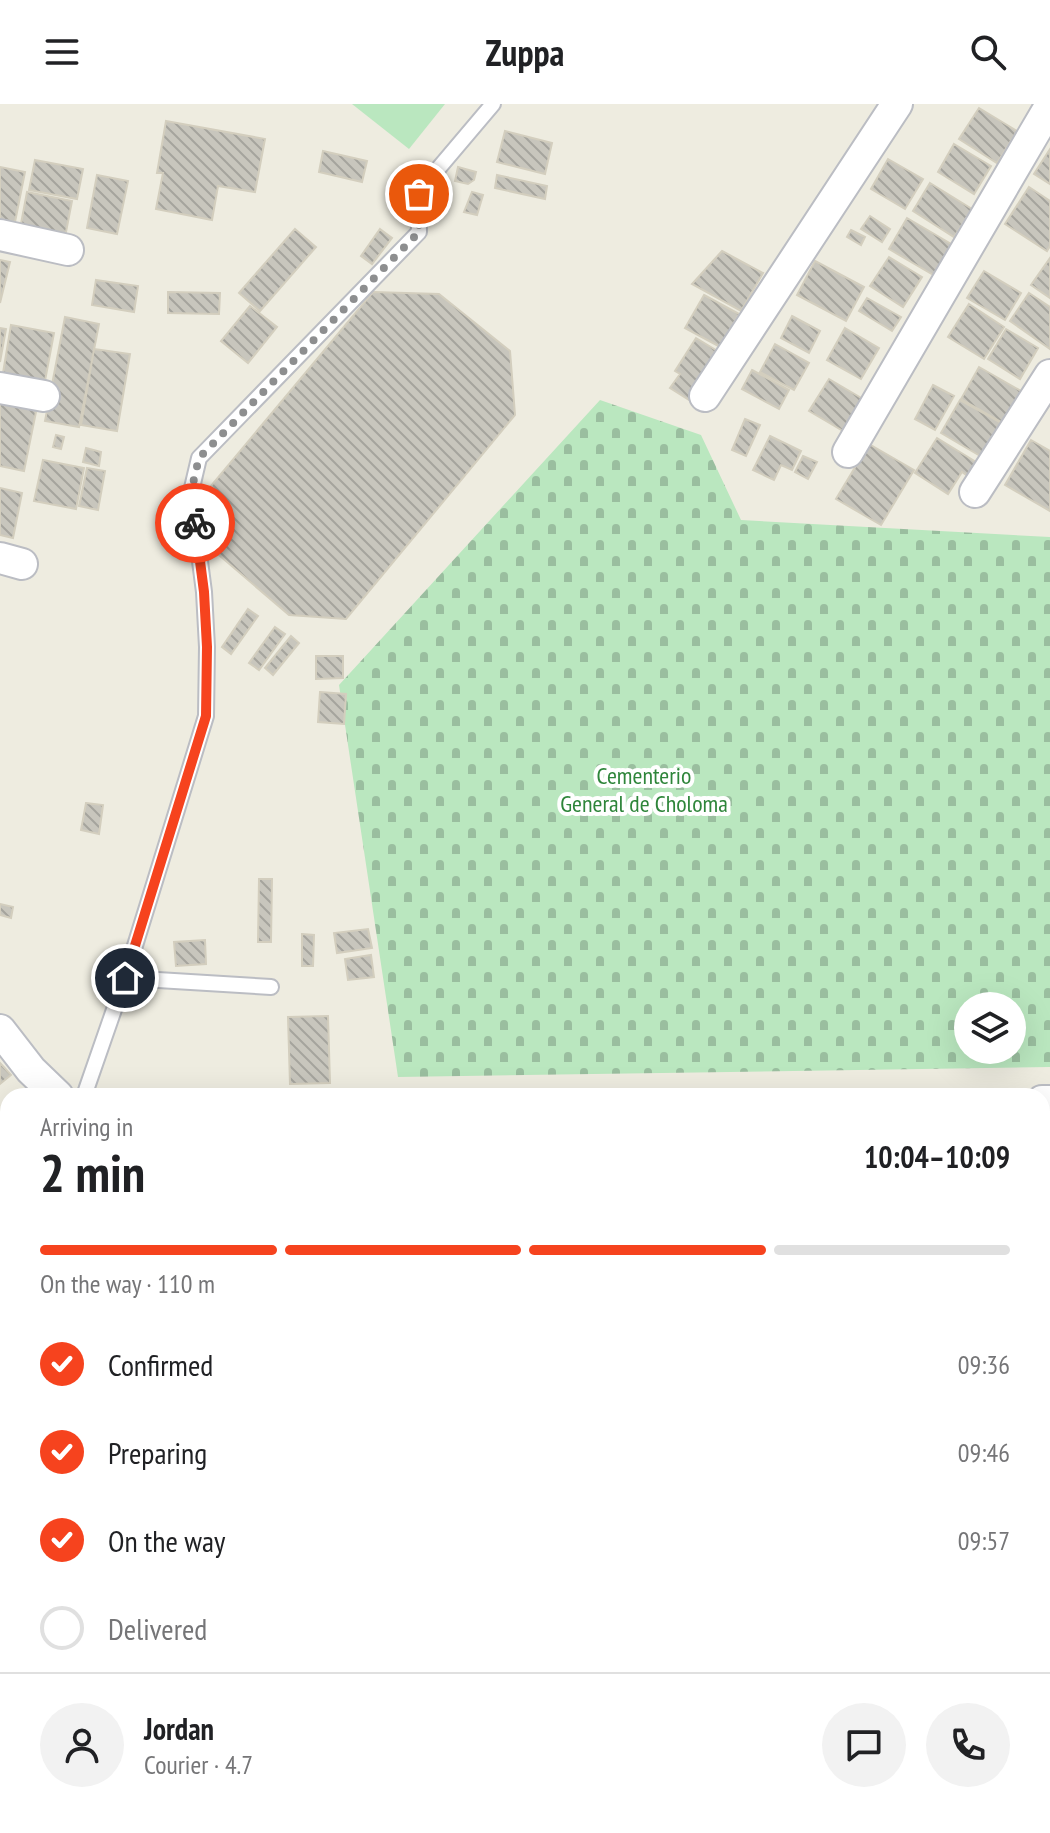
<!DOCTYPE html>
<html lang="en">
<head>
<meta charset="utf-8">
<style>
	:root { --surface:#fff; --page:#f2f2f2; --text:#202124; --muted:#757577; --line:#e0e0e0; --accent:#f6431e }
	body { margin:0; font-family:"PT Sans Narrow",sans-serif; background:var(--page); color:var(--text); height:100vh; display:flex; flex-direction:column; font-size:30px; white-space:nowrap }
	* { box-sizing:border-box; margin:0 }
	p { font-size:26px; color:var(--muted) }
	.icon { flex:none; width:44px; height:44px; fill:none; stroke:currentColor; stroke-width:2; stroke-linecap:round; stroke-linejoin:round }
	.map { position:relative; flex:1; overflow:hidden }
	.panel { position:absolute; left:0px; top:984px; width:1050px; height:746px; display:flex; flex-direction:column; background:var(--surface); border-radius:24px 24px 0 0; box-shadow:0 8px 32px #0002 }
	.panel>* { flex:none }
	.controls { position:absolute; left:954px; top:888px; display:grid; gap:16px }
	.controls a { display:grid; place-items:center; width:72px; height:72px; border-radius:50%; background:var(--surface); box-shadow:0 8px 32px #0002; font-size:40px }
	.pin { position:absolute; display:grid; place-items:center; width:68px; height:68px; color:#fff; margin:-34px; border:4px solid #fff; border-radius:50%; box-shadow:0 2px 8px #0007 }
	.courier { position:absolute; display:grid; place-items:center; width:80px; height:80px; margin:-40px; border:6px solid #f6431e; border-radius:50%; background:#fff; color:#222; box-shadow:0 2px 10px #0007 }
	.summary em { font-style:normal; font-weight:700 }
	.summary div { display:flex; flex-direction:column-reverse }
	.summary { display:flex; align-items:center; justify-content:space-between; height:136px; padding:0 40px }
	h1 { font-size:52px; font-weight:700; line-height:60px }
	.bar { display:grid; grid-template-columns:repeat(4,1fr); gap:12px 8px; align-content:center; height:96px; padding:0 40px }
	.bar i { height:10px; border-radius:6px; background:var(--line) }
	.bar .selected { background:var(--accent) }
	.bar p { grid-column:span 4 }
	.line { display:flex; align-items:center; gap:20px; padding:0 40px; border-top:2px solid var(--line) }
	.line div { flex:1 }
	.round { display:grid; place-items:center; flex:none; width:84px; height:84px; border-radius:42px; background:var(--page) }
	ol { padding:0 40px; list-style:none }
	li { display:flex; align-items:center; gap:24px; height:88px }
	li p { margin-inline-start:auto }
	li .icon { padding:8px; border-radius:50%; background:var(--accent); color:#fff; stroke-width:4 }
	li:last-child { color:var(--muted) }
	li i { width:44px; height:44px; border:4px solid var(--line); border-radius:50% }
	header { display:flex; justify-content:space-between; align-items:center; height:104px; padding:0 40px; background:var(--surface); font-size:36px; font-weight:700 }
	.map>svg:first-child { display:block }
</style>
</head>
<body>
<header><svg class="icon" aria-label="menu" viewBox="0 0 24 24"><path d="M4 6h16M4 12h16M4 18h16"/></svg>Zuppa<svg class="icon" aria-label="search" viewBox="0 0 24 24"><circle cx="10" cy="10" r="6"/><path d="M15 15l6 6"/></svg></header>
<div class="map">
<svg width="1050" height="1729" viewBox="0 0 1050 1729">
	<defs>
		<pattern id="cemetery-stones" width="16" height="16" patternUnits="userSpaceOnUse" patternTransform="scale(2)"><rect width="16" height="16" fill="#bae7bf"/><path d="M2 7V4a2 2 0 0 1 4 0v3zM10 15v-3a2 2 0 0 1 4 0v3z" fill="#9abe9f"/></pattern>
		<pattern id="building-back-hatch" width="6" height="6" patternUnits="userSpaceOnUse" patternTransform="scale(2)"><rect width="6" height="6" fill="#c8c6bd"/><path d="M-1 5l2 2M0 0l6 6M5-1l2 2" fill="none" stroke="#a5a49d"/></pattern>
	</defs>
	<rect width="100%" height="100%" fill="#eeece0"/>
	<path fill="#bae7bf" d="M352,0H445L409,45Z"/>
	<path fill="url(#cemetery-stones)" fill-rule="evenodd" d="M600,296L701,331L741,416L1050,433V963L398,973L339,581ZM968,902H1012V946H968Z"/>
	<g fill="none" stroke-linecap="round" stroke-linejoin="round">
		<path stroke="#9fccff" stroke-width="9" d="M0,1092L8,1095
			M1042,1709L1050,1715"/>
	</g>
	<path fill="url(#building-back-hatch)" stroke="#d3cebe" stroke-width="2" d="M979,4L1017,27L997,59L959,35Z
		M166,17L265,35L255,88L218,82L212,116L156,105L163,69H157Z
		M505,27L552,39L545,70L497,58Z
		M954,40L991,62L974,90L938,68Z
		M1050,45V80L1034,70Z
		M323,47L367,57L362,78L319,68Z
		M888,55L923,75L905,105L871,85Z
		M35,56L83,65L77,95L29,86Z
		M0,63L25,68L15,118L0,115Z
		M458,63L476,68L474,76L468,80L455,77Z
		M97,71L128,77L117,130L87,124Z
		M497,71L547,82L545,95L495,84Z
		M930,79L972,105L954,133L913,107Z
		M1029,83L1050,97V142L1047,147L1005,120Z
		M27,88L72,97L65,133L20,125Z
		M472,88L483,91L477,111L464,108Z
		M870,112L890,125L882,138L861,125Z
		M907,114L953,141L935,172L889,145Z
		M295,125L316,143L260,207L239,189Z
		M380,125L392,134L372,160L361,152Z
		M851,126L865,133L861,141L847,133Z
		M722,147L763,169L741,207L692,180Z
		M889,153L922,173L903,203L870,182Z
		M1050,154V194L1031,181Z
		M0,156L10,158L0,199Z
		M815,157L864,183L846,217L797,191Z
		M984,167L1021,189L1005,216L967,194Z
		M96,176L138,182L134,208L92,201Z
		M168,188L220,189L219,210L168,209Z
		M373,188L439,190L510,247L515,311L346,515L289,511L213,446L205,389Z
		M1029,189L1050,203V245L1010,217Z
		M704,191L739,210L720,243L685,224Z
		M867,194L901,213L892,227L859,207Z
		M969,200L1004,223L984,255L948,233Z
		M250,202L277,223L248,259L221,237Z
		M792,212L820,227L809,249L781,234Z
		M65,213L99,220L79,323L45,317Z
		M11,221L54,229L44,282L2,275Z
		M0,224L6,225L0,258Z
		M845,224L879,244L861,275L827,256Z
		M1006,225L1038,244L1020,275L988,255Z
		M696,234L724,251L689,296L670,284L680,270L675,267Z
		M775,240L809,259L794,286L760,268Z
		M94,245L130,250L117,327L81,321Z
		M979,263L1028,291L1010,323L961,295Z
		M752,266L789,286L779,305L742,285Z
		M829,275L863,295L843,327L809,307Z
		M933,281L954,292L935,326L915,315Z
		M0,296L37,303L24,367L0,362Z
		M960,296L1007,322L987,356L941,329Z
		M745,315L760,321L746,352L732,346Z
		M56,331L64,333L61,345L53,343Z
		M770,332L801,347L792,366L781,361L774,376L753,366Z
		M937,334L981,361L972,375L962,368L948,390L915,369Z
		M1031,336L1050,347V407L1005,381Z
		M869,340L914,366L881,421L836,395Z
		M86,344L101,348L99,362L83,358Z
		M803,352L817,358L808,375L795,368Z
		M43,356L84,364L76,405L34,397Z
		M87,364L105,367L98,406L79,402Z
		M0,384L22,389L13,434L0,431Z
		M248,505L258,512L231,550L222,543Z
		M275,523L285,530L259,566L249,559Z
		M291,532L299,539L273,571L265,564Z
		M316,552H343V574L316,575Z
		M320,588L346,590L344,620L318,618Z
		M86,699L103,701L99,730L81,726Z
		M259,775H272L271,838H258Z
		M0,800L13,803L11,814L0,811Z
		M368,825L372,844L337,849L334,829Z
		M302,830L314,831L313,862H302Z
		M205,836L206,860L176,862L174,838Z
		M371,851L374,873L348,876L345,855Z
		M328,912L330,979L290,980L288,913Z
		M0,959L11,971L0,980Z
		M1046,1116L1050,1117V1140L1042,1138Z
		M5,1293L8,1294V1352L0,1350V1321Z
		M0,1383L8,1389L0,1422Z
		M4,1418L8,1419V1441L0,1439Z
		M0,1449L8,1450V1496L0,1495Z
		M1042,1538L1050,1540V1561L1042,1559Z
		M0,1629L8,1631V1666L0,1665Z
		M22,1722H56L54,1729H20Z
		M76,1722H87L120,1729H75Z
		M336,1722H361L359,1728Z
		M378,1722H396L404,1724L403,1729H376Z
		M409,1722H448L446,1729H407Z
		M454,1722H496L494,1729H452Z
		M504,1722H535L534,1729H503Z
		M546,1722H556L567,1725L566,1729H543Z
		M585,1722H612L610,1729L584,1726Z
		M631,1722H667L666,1729H630Z
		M737,1722H782L779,1729H741L735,1726Z
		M845,1722H891L888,1729H843Z
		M918,1722L939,1727V1729H911Z"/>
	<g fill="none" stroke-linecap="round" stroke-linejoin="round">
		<g stroke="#bbbdc3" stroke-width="18">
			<path id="lane" d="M125,874L271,883
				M84,992L125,874L206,612L207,543L204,488L191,388L199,354L419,128L418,95L421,85L493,0"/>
		</g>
		<g stroke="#bbbdc3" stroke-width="34">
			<path id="street" d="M0,131L68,146
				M0,284L44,292
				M705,292L897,0
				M848,348L1046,9
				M975,388L1050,271
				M0,454L22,460
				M0,926L31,966L58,992
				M1042,997H1050
				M0,1202L8,1166
				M0,1375L8,1376
				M1042,1420L1050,1421
				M0,1535L8,1536
				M0,1686L8,1688
				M175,1722L209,1729
				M707,1729L711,1722
				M906,1729L908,1722"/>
		</g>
		<use href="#lane" stroke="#fff" stroke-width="14"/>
		<use href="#street" stroke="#fff" stroke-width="30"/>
	</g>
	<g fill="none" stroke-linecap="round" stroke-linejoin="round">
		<path stroke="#8d8e8f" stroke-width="8" stroke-dasharray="0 14.4" d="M195,419L191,388L199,354L419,128V90"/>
		<path stroke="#f6431e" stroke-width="10" d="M125,874L206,612L207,543L204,488L195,419"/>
	</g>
	<g text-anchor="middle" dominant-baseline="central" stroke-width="8" stroke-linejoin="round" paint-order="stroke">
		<g font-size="24" fill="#2e853a" stroke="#fff">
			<text x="644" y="671">Cementerio<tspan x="644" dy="28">General de Choloma</tspan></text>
		</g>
	</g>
</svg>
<div class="controls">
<a><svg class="icon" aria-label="layers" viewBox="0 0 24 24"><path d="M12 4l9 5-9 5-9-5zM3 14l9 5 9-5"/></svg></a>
</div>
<div class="pin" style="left:419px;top:90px;background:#ea580c"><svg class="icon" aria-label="bag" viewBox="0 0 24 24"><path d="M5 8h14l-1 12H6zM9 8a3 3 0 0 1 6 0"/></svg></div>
<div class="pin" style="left:125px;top:874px;background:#1f2937"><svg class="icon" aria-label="home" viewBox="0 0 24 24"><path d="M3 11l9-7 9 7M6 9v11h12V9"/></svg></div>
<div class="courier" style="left:195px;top:419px"><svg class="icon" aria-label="bike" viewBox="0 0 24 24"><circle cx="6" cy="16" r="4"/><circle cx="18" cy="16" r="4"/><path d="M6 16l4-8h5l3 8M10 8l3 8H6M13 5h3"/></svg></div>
<section class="panel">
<div class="summary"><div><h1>2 min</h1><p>Arriving in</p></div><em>10:04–10:09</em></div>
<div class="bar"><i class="selected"></i><i class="selected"></i><i class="selected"></i><i></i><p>On the way · 110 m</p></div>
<ol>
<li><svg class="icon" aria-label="check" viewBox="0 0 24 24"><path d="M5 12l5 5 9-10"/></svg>Confirmed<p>09:36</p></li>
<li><svg class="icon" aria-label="check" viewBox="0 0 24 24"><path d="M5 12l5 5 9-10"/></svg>Preparing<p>09:46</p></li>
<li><svg class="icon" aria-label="check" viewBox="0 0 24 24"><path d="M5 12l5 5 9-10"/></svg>On the way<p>09:57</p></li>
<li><i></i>Delivered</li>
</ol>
<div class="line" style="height:144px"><a class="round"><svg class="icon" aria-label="person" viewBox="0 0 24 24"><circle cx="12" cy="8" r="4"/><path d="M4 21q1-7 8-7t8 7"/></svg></a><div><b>Jordan</b><p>Courier · 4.7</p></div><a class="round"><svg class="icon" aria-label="chat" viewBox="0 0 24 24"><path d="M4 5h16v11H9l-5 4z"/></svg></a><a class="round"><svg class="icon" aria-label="phone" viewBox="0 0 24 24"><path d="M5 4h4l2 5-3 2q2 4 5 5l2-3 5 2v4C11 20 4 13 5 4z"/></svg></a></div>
</section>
</div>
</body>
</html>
